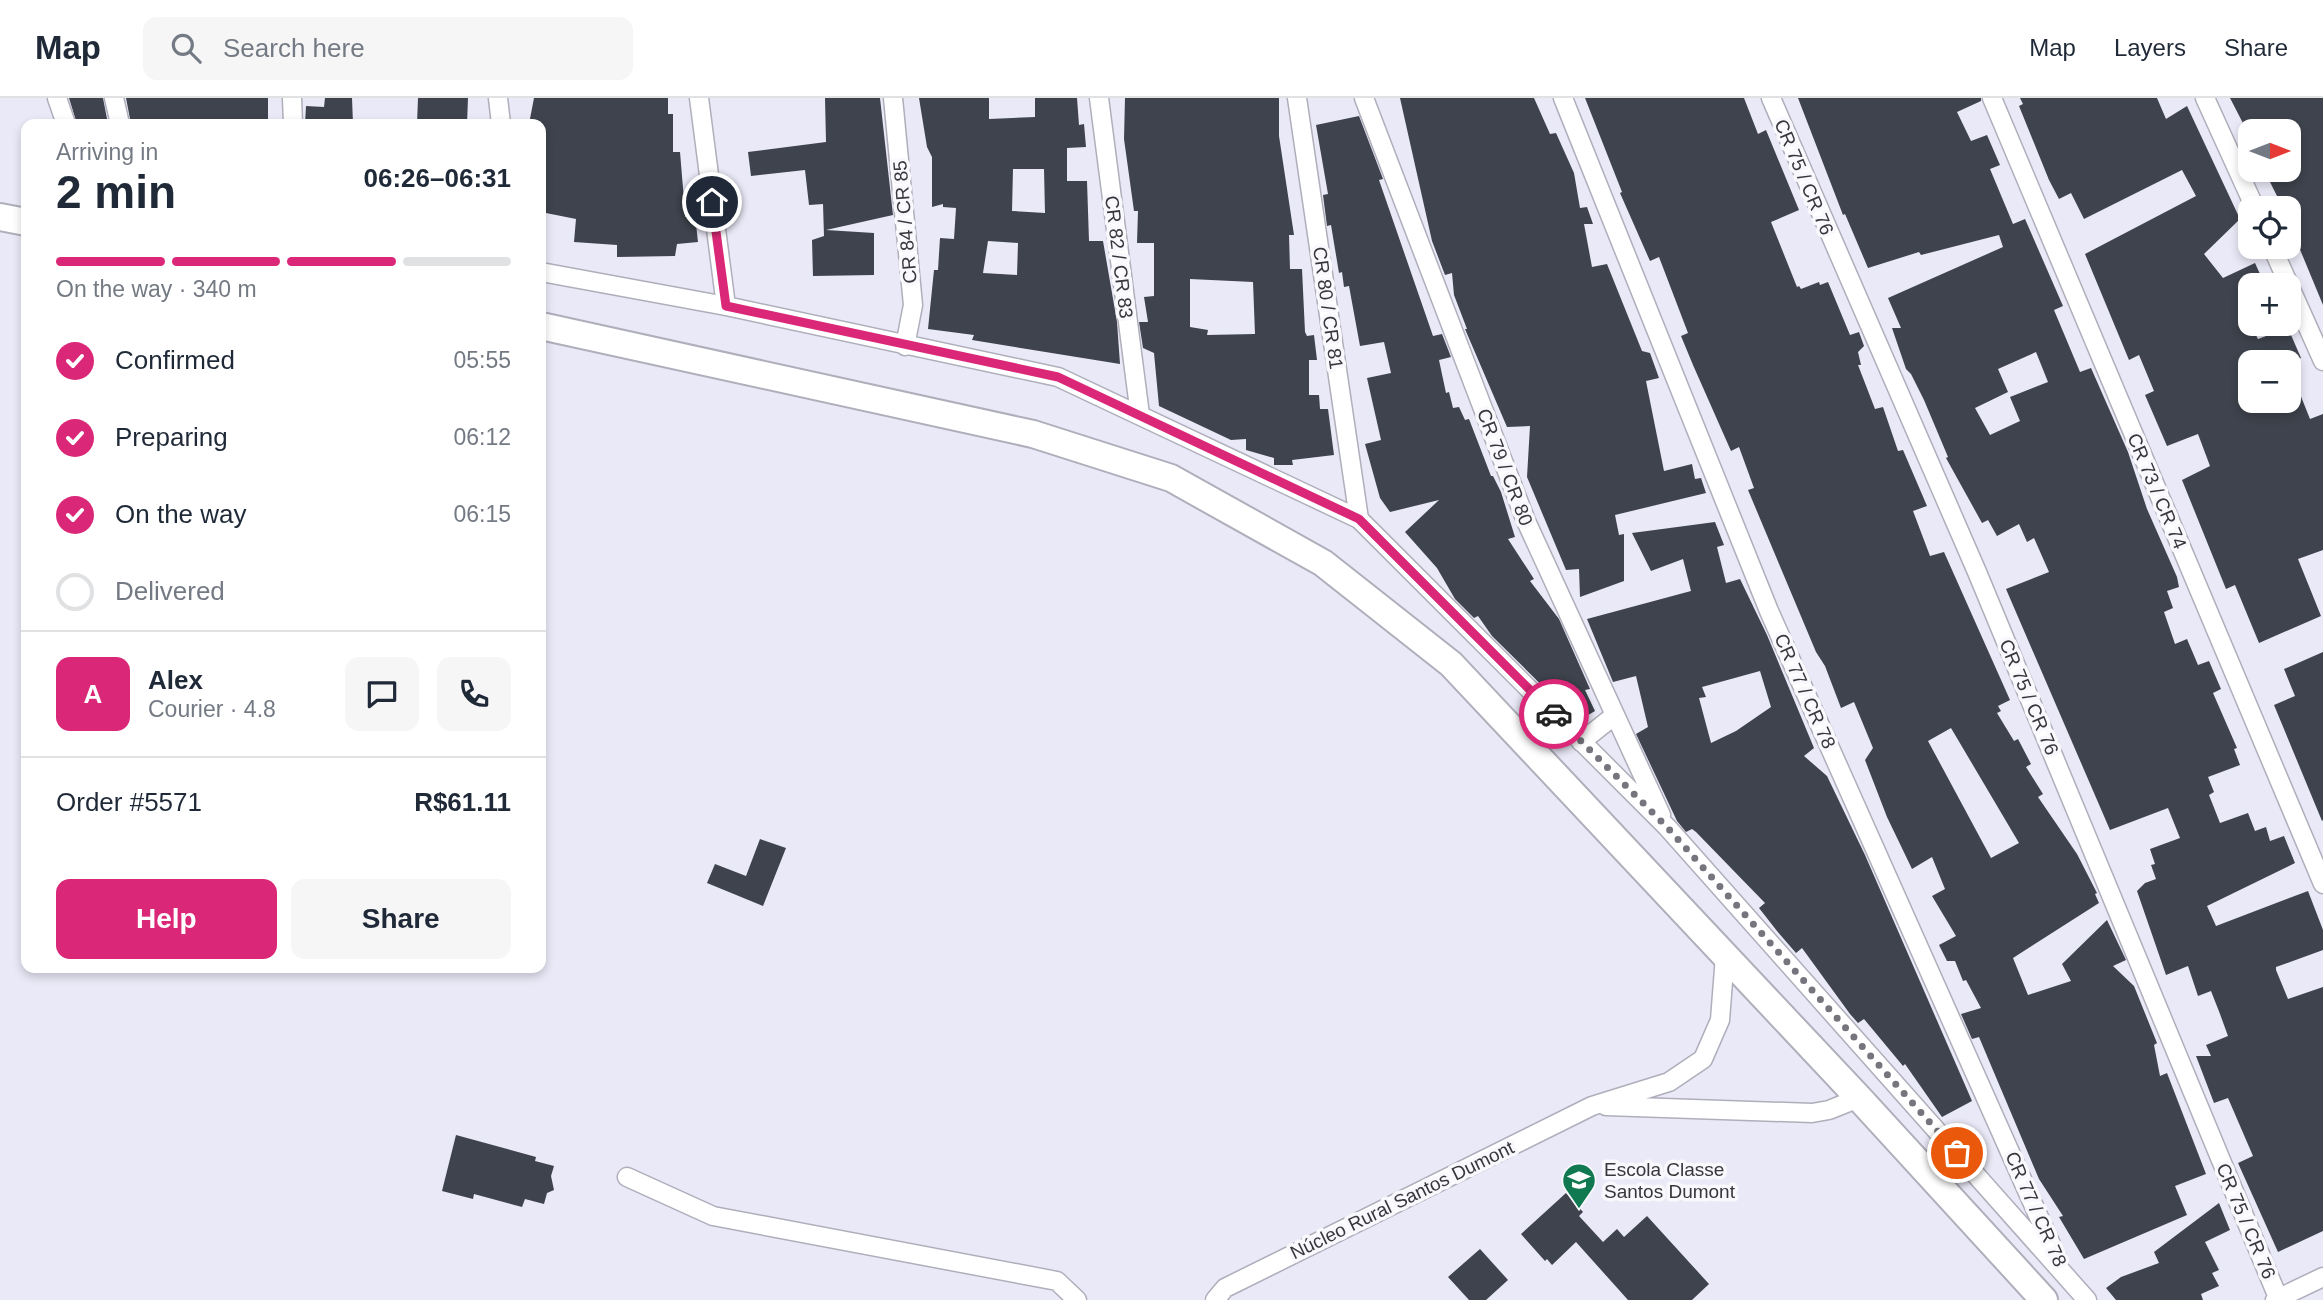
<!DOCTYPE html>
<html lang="en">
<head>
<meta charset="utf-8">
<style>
	:root { --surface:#fff; --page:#f6f6f7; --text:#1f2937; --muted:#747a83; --line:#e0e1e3; --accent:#db2777 }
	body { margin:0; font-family:Arial,sans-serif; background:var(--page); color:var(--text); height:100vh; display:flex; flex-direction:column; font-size:26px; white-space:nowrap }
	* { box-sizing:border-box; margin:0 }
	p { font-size:23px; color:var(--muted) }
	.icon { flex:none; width:38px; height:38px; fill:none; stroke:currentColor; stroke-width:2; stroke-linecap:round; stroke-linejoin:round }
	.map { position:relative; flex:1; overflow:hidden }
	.panel { position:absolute; left:21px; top:21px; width:525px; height:854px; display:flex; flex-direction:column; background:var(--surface); border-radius:14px; box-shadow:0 4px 10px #0003 }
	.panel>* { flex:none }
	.needle { width:46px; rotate:90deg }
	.tools { position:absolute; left:2238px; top:21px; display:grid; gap:14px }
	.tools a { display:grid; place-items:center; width:63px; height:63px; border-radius:14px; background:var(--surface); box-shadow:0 4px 10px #0003; font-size:35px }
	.pin { position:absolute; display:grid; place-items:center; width:60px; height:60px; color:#fff; margin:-30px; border:4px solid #fff; border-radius:50%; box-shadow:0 2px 7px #0007 }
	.courier { position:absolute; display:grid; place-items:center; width:70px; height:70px; margin:-35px; border:5px solid #db2777; border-radius:50%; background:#fff; color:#222; box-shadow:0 2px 9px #0007 }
	.headline em { font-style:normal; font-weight:700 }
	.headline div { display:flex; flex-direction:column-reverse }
	.headline { display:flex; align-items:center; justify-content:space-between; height:119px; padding:0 35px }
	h1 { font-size:46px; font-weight:700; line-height:52px }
	.bar { display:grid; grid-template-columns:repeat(4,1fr); gap:10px 7px; align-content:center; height:84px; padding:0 35px }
	.bar i { height:9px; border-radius:5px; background:var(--line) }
	.bar .active { background:var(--accent) }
	.bar p { grid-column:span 4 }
	.line { display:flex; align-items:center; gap:18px; padding:0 35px; border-top:2px solid var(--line) }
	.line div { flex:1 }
	.round { display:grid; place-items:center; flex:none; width:74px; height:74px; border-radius:14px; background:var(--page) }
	ol { padding:0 35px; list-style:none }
	li { display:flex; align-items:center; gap:21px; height:77px }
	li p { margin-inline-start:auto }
	li .icon { padding:7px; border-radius:50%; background:var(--accent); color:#fff; stroke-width:4 }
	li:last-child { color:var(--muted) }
	li i { width:38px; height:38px; border:4px solid var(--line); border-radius:50% }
	.button { display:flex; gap:14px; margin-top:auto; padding:14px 35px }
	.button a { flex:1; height:80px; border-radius:14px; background:var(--accent); color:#fff; font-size:28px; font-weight:700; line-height:80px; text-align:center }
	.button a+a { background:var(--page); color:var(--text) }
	header { display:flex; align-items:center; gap:42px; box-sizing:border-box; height:98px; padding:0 35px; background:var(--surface); border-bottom:2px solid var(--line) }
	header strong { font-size:33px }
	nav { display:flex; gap:38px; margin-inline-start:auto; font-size:24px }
	.search { width:490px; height:63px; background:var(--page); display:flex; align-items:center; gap:18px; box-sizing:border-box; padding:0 24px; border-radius:14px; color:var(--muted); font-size:26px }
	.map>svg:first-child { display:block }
</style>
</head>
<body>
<header>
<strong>Map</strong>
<div class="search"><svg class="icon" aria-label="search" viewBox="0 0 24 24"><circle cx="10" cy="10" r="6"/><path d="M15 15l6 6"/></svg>Search here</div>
<nav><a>Map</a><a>Layers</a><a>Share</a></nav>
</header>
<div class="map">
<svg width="2323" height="1202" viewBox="0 0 2323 1202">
	<rect width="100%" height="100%" fill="#eae9f7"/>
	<path fill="#3e434d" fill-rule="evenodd" d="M69,0H103L108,26H77Z
		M126,0H268V26H131Z
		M325,0H352L353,26H305L306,8L324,9Z
		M418,0H468L467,26H417Z
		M534,0H668V16H673V54H680L684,102H687L685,119L695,117L698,144L677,146L675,158L617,159V147L574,144L576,121L541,114V26H529Z
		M825,0H880L893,117L826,132L874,135V177L813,178L812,142L824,138L823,106L809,107L805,72L751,78L748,54L826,44Z
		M919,0H989V21L1035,19V0H1077L1079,27L1084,26L1086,49L1067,50V83H1087L1089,143H1103L1117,224L1120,266L972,242L974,237L928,231L934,172H938L940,140L954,141L956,110L943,109V106L932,109V59L927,49ZM1013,71H1044L1045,115L1012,113ZM988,143L1018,145L1017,177L983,175Z
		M1125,0H1279V38L1294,137H1289L1290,171H1302L1305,234L1307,238L1314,237L1317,262H1309V297H1319L1320,311H1328L1334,357L1292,362L1293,367H1274V360L1246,352V341L1231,342L1159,308L1154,255L1143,250L1139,224H1148L1144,199L1154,198V145H1137L1138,113H1134L1124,41ZM1190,181L1253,184L1255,236L1207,237L1208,232L1190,229Z
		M1400,0H1534L1550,36L1556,35L1574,75L1580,110L1587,109L1593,126H1584L1592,169L1607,166L1642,253L1650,255L1659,280L1646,283L1664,373L1692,366L1695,381L1701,380L1706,395L1615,417L1619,437L1624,436V483L1580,499L1579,471L1566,472L1527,379L1530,328L1507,329L1465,231H1467L1454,197L1452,175L1445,177L1432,143Z
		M1585,0H1744L1758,36L1766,32L1799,112L1771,124L1797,189L1799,188L1801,191L1819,184L1820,187L1828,184L1850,237L1859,234L1864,248L1858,254L1861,267H1858L1875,311L1883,309L1898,353L1903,352L1927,408L1913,413L1930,458L1944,454L2010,602L1998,608L2001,613L1997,615L2014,643L2018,641L2031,666L2026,669L2043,696L2038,699L2077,756L2097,795L2095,796L2099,805L2013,860L2028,897L2071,883L2062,866L2107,822L2126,862L2113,868L2134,888L2157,945L2154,947L2160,978L2167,975L2206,1076L2175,1088L2187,1117L2084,1161L2059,1119L2063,1118L2039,1081L1979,939L1972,941L1961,916L1981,910L1966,882L1963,883L1955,863H1947L1939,847L1956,838L1932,798L1945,791L1932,759L1912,771L1887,719L1865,662L1873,650L1854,604L1841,610L1825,568L1816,554L1748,392L1754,390L1739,349L1731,353L1693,267L1681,238L1688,235L1659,159L1650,163L1620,95L1622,94ZM1951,630L2019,745L1991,760L1928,643Z
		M1798,0H1981V3L1957,14L1971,43L1987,37L2000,67L1990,71L2013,126L2025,121L2063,208L2054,212L2080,274L2091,270L2128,354L2147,411L2177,479L2179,489L2167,493L2173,510L2164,514L2175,546L2187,541L2198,567L2209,563L2221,591L2213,595L2237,650L2234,651L2240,667L2208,679L2214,694L2209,697L2220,725L2248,715L2255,733L2266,729L2270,743L2284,738L2295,765L2207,808L2216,828L2308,793L2323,832V852L2276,869V872L2288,901L2323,889V1133L2278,1154L2238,1065L2253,1058L2228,1000L2214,1005L2196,958H2211L2206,947L2228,938L2220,916L2211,893L2198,898L2188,868L2166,877L2137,793L2145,785L2156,781L2151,767L2155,766L2150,751L2180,740L2168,710L2110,732L2006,491L2049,474L2034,440L2027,444L2019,426L1997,438L1988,422L1982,425L1946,360L1948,359L1924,302L1911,276L1906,271L1892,230H1901L1888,200L2003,149L1999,137L1921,157L1919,154L1868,170L1845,116L1843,117ZM2036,254L2048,284L2010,299L2020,323L1990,337L1975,310L2008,294L1998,271Z
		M2020,0H2157L2166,21L2187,8L2240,121L2204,156L2223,180L2255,165L2265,187H2250V226L2258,241L2288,230L2301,260L2291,264H2250V303H2289L2290,271L2310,321L2323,316V452L2298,461L2321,518L2259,545L2235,487L2226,491L2182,382L2210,368L2198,336L2167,348L2145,297L2154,293L2139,257L2129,262L2085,156L2196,98L2182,72L2084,121L2071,95L2059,101L2049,82L2019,8L2023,6Z
		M2230,0H2323V207L2289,125V110H2283L2264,72H2289V33H2247Z
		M1359,18L1383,81L1379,82L1433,238L1442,236L1451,259L1439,262L1446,295L1449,294L1453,310L1459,309L1465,322L1469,321L1491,378H1493L1501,394L1515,439L1508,441L1534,481L1530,483L1559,521L1590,591L1585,592L1595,613L1578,623L1492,538L1478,518L1474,520L1455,501L1437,470L1405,434L1439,402L1390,414L1380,400L1365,346L1381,342L1367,280L1391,275L1384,244L1360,248L1349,188L1344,189L1342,174L1339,175L1331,127L1327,128L1323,97L1328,96L1316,27Z
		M1715,424L1724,447L1717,449L1726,485L1740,481L1767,537L1814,650L1804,658L1827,678L1865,757L1972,1003L1942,1019L1905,966L1903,968L1864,921L1858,925L1850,916L1802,850L1796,855L1777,833L1759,810L1765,805L1696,734L1692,731L1686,734L1677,723L1636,636L1648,629L1636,578L1613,584L1587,521L1691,493L1683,461L1651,473L1632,435ZM1760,573L1771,609L1736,633L1711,645L1699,600L1706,599L1702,589Z
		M2323,554V722L2322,723L2274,607L2295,598L2284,571Z
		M760,741L786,750L763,808L707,785L715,766L746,778Z
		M456,1037L536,1059L535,1063L554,1068L551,1078L554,1092L547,1095L544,1106L525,1101L522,1109L474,1096L473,1101L442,1093Z
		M1566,1095L1583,1114L1579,1118L1603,1144L1617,1131L1624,1139L1647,1118L1709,1186L1692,1202H1628L1576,1144L1552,1167L1547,1161L1545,1163L1521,1136Z
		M2219,1105L2230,1132L2205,1144L2219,1172L2212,1175L2219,1188L2201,1196L2203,1202H2116L2106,1190L2121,1179L2159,1165L2154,1154Z
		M1480,1151L1508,1182L1486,1202H1469L1448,1179Z"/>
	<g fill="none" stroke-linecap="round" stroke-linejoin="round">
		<g stroke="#afaebb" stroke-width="21">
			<path id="minor" d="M57,0L66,26
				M114,0L120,26
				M292,0L293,26
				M498,0L501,26
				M699,0L726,208
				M893,0L913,207L905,248
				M1099,0L1140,317
				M1297,0L1359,421
				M1364,0L1526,423L1661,717
				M1563,0L1769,513L2058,1162
				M1771,0L1977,474L2279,1202
				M1992,0L2323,786
				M2205,0L2255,110
				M2272,149L2323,263
				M541,174L726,208L1058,279L1359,421L1667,729L2087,1202
				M1581,644L1615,617
				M1606,1008L1812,1015L1829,1012L1859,1000
				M627,1079L713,1118L1057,1183L1077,1202
				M1215,1202L1225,1190L1592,1008L1669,984L1703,961L1720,922L1725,858
				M2275,1202L2323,1179"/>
		</g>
		<g stroke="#afaebb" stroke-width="30">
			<path id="primary" d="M0,119L26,124
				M541,228L1033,336L1171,380L1323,465L1451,566L1859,1000L2044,1202"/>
		</g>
		<use href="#minor" stroke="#fff" stroke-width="18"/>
		<use href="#primary" stroke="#fff" stroke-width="26"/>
	</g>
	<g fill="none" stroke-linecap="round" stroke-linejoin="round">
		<path stroke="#76757d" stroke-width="7" stroke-dasharray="0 12.6" d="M1554,616L1667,729L1957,1055"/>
		<path stroke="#db2777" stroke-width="9" d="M712,104L726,208L1058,279L1359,421L1554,616"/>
	</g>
	<defs>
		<g id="school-pin" transform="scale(1.75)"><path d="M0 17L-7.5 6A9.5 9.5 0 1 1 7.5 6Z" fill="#117952" stroke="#f8f8fd"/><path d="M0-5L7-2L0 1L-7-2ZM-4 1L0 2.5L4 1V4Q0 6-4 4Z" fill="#fff"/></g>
	</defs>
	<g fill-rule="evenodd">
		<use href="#school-pin" x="1579" y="1082"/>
	</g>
	<g text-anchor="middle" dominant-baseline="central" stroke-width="7" stroke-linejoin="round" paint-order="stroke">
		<g font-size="19" fill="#37373c" stroke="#f8f8fd">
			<text transform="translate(1804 79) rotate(67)">CR 75 / CR 76</text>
			<text transform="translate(905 124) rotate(-95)">CR 84 / CR 85</text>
			<text transform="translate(1119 159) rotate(83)">CR 82 / CR 83</text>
			<text transform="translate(1328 210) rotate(82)">CR 80 / CR 81</text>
			<text transform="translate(1505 369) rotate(69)">CR 79 / CR 80</text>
			<text transform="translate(2157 393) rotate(67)">CR 73 / CR 74</text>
			<text transform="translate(1805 593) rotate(66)">CR 77 / CR 78</text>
			<text transform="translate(2029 599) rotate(67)">CR 75 / CR 76</text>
			<text transform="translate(1402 1102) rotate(-26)">Núcleo Rural Santos Dumont</text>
			<text transform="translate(2036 1111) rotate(66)">CR 77 / CR 78</text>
			<text transform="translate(2246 1123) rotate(67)">CR 75 / CR 76</text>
		</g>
		<g font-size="19" fill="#37373c" stroke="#f8f8fd" text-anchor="start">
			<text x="1604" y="1071">Escola Classe<tspan x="1604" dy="22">Santos Dumont</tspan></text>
		</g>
	</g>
</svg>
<div class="tools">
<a><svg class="needle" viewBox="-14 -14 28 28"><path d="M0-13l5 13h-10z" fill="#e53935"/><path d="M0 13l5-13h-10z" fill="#747a83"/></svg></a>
<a><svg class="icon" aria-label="locate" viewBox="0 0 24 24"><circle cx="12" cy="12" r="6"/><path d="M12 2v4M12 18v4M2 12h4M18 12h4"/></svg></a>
<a>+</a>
<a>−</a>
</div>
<div class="pin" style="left:1957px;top:1055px;background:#ea580c"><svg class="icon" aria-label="bag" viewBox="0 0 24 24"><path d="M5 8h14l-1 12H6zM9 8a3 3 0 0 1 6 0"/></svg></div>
<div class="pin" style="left:712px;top:104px;background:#1f2937"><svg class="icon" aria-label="home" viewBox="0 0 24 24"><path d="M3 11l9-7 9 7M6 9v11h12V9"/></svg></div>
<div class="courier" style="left:1554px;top:616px"><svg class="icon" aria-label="car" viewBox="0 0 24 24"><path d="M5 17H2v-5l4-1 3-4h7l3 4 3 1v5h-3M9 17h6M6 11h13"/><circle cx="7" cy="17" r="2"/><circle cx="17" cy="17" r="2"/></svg></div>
<section class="panel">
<div class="headline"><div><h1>2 min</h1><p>Arriving in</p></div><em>06:26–06:31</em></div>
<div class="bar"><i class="active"></i><i class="active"></i><i class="active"></i><i></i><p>On the way · 340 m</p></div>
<ol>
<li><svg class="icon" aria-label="check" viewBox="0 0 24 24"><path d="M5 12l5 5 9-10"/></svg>Confirmed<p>05:55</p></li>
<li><svg class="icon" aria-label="check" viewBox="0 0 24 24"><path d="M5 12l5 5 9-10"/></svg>Preparing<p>06:12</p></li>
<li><svg class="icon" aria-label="check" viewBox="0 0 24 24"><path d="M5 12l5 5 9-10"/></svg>On the way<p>06:15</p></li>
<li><i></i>Delivered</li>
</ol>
<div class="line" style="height:126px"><b class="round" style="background:var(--accent);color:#fff">A</b><div><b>Alex</b><p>Courier · 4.8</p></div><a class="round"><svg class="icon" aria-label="chat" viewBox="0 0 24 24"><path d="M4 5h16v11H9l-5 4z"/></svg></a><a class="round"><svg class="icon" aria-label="phone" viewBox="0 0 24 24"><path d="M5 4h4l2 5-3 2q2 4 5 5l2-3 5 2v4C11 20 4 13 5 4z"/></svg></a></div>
<div class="line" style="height:91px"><div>Order #5571</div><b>R$61.11</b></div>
<div class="button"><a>Help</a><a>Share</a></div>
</section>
</div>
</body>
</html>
